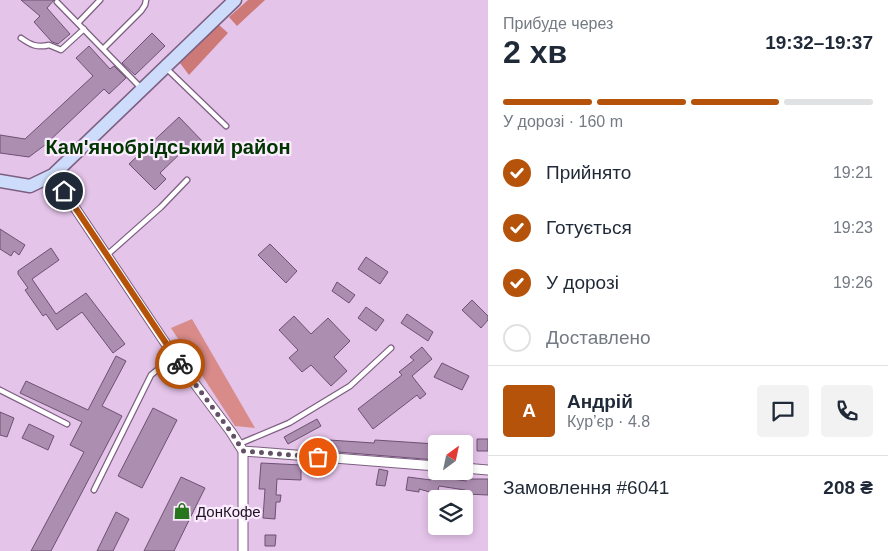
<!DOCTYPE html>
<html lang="uk">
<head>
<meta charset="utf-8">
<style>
	:root { --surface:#fff; --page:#f2f2f3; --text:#1f2937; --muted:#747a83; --line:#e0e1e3; --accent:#b45309 }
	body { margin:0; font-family:Helvetica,sans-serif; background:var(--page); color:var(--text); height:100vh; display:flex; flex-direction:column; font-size:19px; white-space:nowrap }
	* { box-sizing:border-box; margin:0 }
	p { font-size:16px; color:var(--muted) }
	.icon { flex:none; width:28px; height:28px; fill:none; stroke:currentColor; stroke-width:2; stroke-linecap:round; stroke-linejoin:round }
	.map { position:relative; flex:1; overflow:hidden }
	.details { display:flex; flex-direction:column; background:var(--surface); width:400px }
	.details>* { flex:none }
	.needle { width:32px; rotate:33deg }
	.buttons { position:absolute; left:428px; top:435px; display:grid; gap:10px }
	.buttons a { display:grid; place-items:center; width:45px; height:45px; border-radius:5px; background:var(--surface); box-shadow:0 2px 8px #0003; font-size:25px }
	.pin { position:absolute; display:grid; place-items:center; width:42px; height:42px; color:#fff; margin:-21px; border:2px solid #fff; border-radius:50%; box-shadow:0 1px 5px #0007 }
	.courier { position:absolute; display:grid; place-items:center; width:50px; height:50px; margin:-25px; border:4px solid #b45309; border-radius:50%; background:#fff; color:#222; box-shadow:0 1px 6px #0007 }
	.overview em { font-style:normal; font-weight:800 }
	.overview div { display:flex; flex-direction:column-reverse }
	.overview { display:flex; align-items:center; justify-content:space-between; height:85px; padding:0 15px }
	h1 { font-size:32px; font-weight:800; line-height:38px }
	.bar { display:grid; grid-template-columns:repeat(4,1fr); gap:8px 5px; align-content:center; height:60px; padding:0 15px }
	.bar i { height:6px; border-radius:4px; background:var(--line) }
	.bar .on { background:var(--accent) }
	.bar p { grid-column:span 4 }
	.line { display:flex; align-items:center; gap:12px; padding:0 15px; border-top:1px solid var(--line) }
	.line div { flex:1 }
	.round { display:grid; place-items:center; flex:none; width:52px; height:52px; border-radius:5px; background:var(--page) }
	ol { padding:0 15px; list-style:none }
	li { display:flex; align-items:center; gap:15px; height:55px }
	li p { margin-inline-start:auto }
	li .icon { padding:5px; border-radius:50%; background:var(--accent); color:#fff; stroke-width:4 }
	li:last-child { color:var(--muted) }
	li i { width:28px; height:28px; border:2px solid var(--line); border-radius:50% }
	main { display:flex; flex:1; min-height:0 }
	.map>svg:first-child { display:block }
</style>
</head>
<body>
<main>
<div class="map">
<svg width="488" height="551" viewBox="0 0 488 551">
	<rect width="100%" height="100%" fill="#e4c4e9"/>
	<path fill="#d88b89" d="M192,319L255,428L235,426L171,328Z"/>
	<path fill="#cd7977" d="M248,0H265L237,26L229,17Z
		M219,25L228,33L189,75L180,63Z"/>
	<path fill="#ac8eb1" stroke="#6d5172" d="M21,0H54L47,8L70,34L58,44L52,42L34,22L40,16Z
		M152,33L165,46L135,75L122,63Z
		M89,46L110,69L114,66L126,78L109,94L104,89L45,145L29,157L0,153V135L25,139L93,76L76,58Z
		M179,117L205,144L194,154L187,147L160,173L166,179L155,190L129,164Z
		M0,229L25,245L19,255L14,251L11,256L0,249Z
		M270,244L297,271L286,283L258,255Z
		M51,248L59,260L32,279L56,314L86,293L125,344L113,353L82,312L57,330L46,314L43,316L25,290L28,288L18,274V271Z
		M366,257L388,272L380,284L358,269Z
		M337,282L355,295L349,303L332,291Z
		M472,300L488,316V320L481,328L462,310Z
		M366,307L384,320L376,331L358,318Z
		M407,314L433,332L428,341L401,323Z
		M294,316L311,334L328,318L350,341L334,357L347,371L331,386L311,365L302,372L289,358L298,350L279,330Z
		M422,347L432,359L412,376L426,394L420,399L417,395L373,429L358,409L402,375L399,372L414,360L410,357Z
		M116,356L126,361L102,406L122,416L51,551H31L84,452L70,445L82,422L20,393L26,381L88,410Z
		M442,363L469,376L462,390L434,377Z
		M153,408L177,420L142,488L118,476Z
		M0,412L14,418L7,437L0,435Z
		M317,419L321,426L288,444L284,437Z
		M29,424L54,436L48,450L22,438Z
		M314,439L374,443L375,440L436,444V460L313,450Z
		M477,439H488V451H477Z
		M261,463L301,465V480L277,479L276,495H281L280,502H276L275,519L263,518L265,489H259Z
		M379,469L388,471L385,486L376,485Z
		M433,475L445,478L466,481V479H488V495L465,494V490L439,486L437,494L419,489V492L406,490L408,477L431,480Z
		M181,477L205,488L195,508L174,551H144Z
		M116,512L129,519L113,551H97Z
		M265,535H276L275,546H265Z"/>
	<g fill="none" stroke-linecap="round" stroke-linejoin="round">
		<g stroke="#7c5f81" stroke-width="7">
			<path id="lane" d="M57,2L141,88
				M78,23L100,0
				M21,38C31,45 37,48 49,45L61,50L84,29
				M103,49L141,11L145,5L146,0
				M166,68L226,126
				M107,255L161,207L187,180
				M0,390L67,424
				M239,444L289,423L350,386L391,348
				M94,490L151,375L174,356"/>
		</g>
		<g stroke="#7c5f81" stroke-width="11">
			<path id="street" d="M53,175L174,356L231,432L243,451V551
				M243,451L436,466
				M464,468L488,470"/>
		</g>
		<g stroke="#7c5f81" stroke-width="15">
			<path id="secondary" d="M0,181L30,186L53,175L235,0"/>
		</g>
		<use href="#lane" stroke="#fff" stroke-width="4.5"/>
		<use href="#street" stroke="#fff" stroke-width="9"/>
		<use href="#secondary" stroke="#cddcfa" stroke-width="12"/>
	</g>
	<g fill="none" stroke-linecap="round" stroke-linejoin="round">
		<path stroke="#645167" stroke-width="5" stroke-dasharray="0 9" d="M180,364L231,432L243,451L318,457"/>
		<path stroke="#b45309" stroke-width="6" d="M64,191L180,364"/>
	</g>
	<defs>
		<g id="shop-bare" transform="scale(1.35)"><path d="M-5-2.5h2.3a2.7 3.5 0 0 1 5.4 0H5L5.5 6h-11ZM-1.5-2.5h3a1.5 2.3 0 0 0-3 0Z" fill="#27751c" stroke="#fbebfe" stroke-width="2.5" paint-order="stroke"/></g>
	</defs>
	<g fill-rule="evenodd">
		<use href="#shop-bare" x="182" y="511"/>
	</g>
	<g text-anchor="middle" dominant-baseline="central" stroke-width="4.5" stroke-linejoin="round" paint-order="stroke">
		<g font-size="15" fill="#1f1321" stroke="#fbebfe" text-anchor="start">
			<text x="196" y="511">ДонКофе</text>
		</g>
		<g font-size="20" font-weight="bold" fill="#013500" stroke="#fbebfe">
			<text x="168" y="147">Кам'янобрідський район</text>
		</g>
	</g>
</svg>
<div class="buttons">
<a><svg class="needle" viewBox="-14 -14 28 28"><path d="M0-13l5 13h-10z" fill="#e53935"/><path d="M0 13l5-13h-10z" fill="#747a83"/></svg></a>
<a><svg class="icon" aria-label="layers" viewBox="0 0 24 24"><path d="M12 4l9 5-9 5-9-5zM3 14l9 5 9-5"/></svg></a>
</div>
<div class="pin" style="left:318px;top:457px;background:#ea580c"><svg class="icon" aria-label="bag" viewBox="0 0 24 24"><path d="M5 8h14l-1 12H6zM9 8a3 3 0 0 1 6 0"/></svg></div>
<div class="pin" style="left:64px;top:191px;background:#1f2937"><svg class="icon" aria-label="home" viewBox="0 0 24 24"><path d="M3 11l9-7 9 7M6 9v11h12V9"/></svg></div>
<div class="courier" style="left:180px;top:364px"><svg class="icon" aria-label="bike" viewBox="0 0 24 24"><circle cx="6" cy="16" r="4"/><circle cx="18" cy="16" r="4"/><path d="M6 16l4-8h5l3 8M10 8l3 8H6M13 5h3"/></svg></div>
</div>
<section class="details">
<div class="overview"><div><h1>2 хв</h1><p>Прибуде через</p></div><em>19:32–19:37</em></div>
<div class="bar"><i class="on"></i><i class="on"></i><i class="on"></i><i></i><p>У дорозі · 160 m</p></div>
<ol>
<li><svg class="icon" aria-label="check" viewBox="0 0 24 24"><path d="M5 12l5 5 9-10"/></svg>Прийнято<p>19:21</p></li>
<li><svg class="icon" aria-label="check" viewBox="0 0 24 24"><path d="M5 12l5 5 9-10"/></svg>Готується<p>19:23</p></li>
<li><svg class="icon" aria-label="check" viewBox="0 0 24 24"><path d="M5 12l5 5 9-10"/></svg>У дорозі<p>19:26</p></li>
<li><i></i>Доставлено</li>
</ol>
<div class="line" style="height:90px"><b class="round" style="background:var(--accent);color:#fff">А</b><div><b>Андрій</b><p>Кур’єр · 4.8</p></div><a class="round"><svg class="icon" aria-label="chat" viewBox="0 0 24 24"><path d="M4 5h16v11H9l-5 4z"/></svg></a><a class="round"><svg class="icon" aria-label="phone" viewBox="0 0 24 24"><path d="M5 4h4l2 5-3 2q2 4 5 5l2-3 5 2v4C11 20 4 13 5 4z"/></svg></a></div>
<div class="line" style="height:65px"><div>Замовлення #6041</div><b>208 ₴</b></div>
</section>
</main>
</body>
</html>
